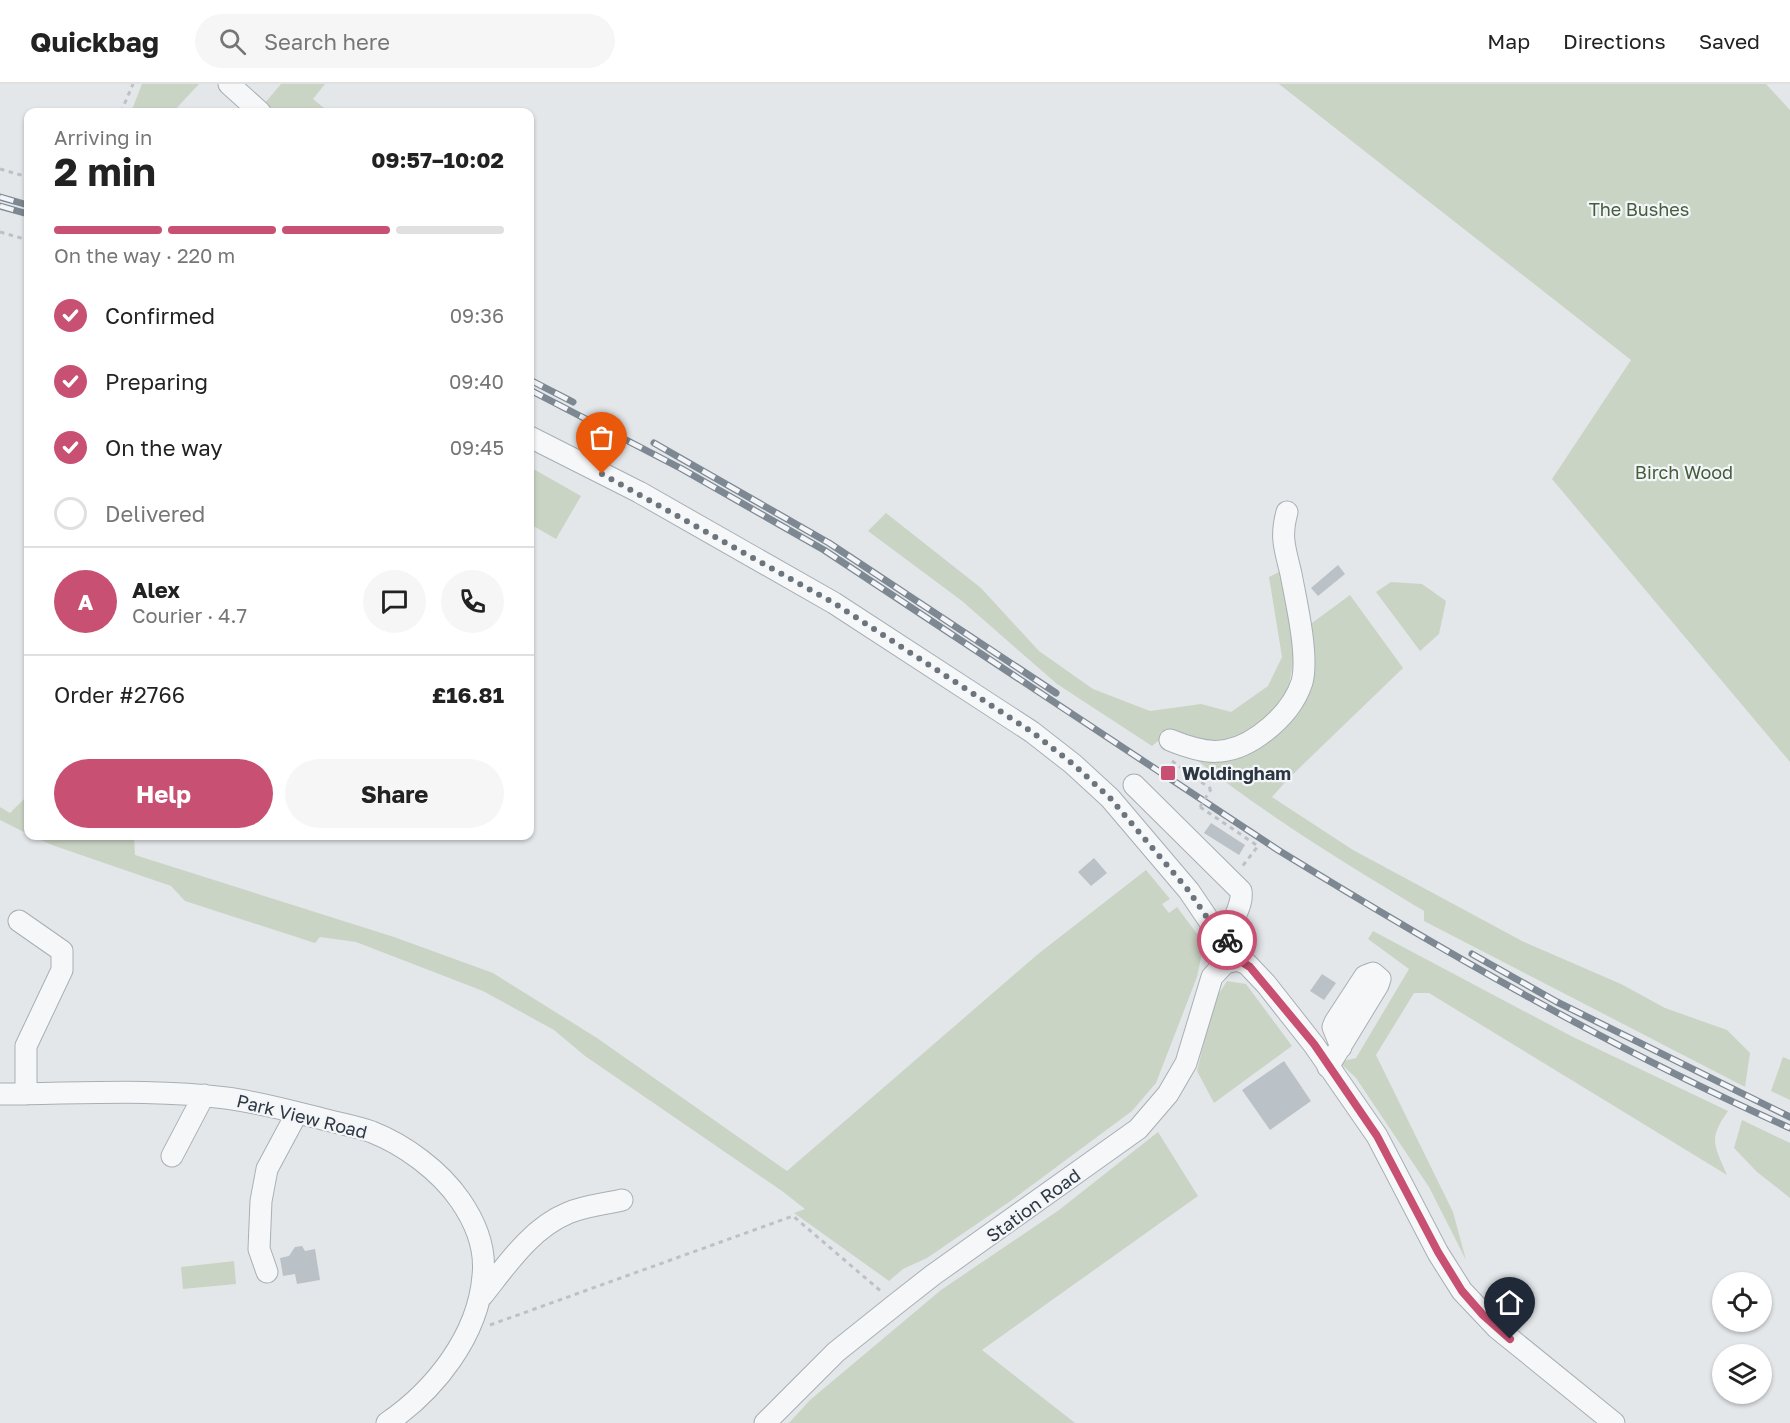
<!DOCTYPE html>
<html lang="en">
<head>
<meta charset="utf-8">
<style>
	:root { --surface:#fff; --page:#f6f6f6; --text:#222; --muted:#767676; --line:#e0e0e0; --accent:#c85072 }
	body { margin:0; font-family:"Golos Text",sans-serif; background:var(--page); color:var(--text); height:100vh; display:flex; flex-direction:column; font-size:22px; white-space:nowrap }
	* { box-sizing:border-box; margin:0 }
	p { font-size:20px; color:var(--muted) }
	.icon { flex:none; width:33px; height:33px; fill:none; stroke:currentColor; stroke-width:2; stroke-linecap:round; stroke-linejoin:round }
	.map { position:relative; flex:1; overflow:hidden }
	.panel { position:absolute; left:24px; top:24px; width:510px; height:732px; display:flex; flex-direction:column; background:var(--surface); border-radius:12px; box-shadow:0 2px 4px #0004 }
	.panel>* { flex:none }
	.buttons { position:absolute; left:1712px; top:1188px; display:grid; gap:12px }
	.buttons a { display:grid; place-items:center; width:60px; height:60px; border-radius:50%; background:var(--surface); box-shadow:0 2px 4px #0004; font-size:30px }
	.pin { position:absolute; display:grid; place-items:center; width:51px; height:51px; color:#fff; margin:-62px -26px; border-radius:50% 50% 50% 0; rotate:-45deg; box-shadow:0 0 6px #0007 }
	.pin .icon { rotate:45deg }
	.courier { position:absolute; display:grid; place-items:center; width:60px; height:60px; margin:-30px; border:4px solid #c85072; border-radius:50%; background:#fff; color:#222; box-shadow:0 2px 8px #0007 }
	.overview em { font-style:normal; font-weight:700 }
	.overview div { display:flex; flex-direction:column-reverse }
	.overview { display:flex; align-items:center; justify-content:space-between; height:102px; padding:0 30px }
	h1 { font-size:39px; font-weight:700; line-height:45px }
	.bar { display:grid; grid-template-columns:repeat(4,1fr); gap:9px 6px; align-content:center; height:72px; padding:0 30px }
	.bar i { height:8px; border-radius:4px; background:var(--line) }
	.bar .current { background:var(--accent) }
	.bar p { grid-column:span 4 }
	.line { display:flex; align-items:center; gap:15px; padding:0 30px; border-top:2px solid var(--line) }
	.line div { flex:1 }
	.round { display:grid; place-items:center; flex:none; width:63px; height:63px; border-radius:32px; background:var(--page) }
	ol { padding:0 30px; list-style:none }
	li { display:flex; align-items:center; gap:18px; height:66px }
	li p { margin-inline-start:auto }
	li .icon { padding:6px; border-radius:50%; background:var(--accent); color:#fff; stroke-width:4 }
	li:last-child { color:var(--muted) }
	li i { width:33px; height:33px; border:3px solid var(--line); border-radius:50% }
	.primary-button { display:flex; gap:12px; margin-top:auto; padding:12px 30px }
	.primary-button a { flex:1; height:69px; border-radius:36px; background:var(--accent); color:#fff; font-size:24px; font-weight:700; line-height:69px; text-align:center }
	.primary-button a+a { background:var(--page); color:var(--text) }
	header { display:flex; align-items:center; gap:36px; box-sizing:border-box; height:84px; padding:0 30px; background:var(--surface); border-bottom:2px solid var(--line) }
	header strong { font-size:28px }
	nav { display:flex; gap:33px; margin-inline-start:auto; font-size:21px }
	.search { width:420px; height:54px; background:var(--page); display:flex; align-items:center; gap:15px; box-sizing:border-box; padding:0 21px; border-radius:33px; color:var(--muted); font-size:22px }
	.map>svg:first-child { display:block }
</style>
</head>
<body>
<header>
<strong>Quickbag</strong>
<div class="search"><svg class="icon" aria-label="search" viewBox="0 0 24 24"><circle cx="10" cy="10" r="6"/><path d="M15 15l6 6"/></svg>Search here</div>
<nav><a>Map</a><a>Directions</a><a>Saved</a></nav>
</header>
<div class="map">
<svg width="1790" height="1339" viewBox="0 0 1790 1339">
	<rect width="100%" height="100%" fill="#e3e7ea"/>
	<path fill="#cad4c5" d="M142,0H199L173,28H131Z
		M281,0H325L313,15L329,28H274L264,20Z
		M1279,0H1766L1790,26V678L1552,395L1631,276Z
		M530,383L581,412L556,455L530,440Z
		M886,429L981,504L1039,567L1093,605L1150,627L1201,620L1231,628L1268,602L1282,573L1269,493L1283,486L1294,575L1286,615L1251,648L1220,660L1162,654L1152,662L1057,600L962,517L868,447Z
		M1391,498L1422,500L1446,517L1439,550L1420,567L1376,508Z
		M1350,511L1403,584L1288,695L1272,713L1353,766L1524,858L1621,900L1665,924L1727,946L1750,969L1745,1003L1424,837V827C1345,779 1266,731 1194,674L1232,677L1277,649L1312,605V539Z
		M28,711V750L0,736V723L10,729Z
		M32,752H134L135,771L394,853L493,889L597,954L787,1087L1038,870L1146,786L1170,815L1162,820L1169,829L1177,823L1204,859L1197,893L1156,999L1132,1027L1012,1116L927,1174L903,1185L889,1197L794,1129L805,1125L782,1107L585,972L554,946L483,907L356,858L320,853L315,859L185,817L171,802L52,761Z
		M1373,847L1571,952L1728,1027C1708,1055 1714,1061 1727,1091L1429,909H1414L1376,971L1453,1128L1466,1176L1429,1103L1356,994L1339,978L1356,974L1409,885L1368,855Z
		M1227,897L1246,900L1292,962L1214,1019L1197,987L1214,917Z
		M1783,973L1790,976V1016L1771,1007Z
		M1742,1036L1790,1059V1114L1757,1088L1734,1064Z
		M1158,1048L1198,1112L982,1266L1075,1339H789L810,1316L941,1206L1059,1126Z
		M234,1177L236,1200L183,1205L181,1183Z"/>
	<path fill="#bac1c7" d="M1338,481L1345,490L1318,512L1311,504Z
		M1211,739L1245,761L1239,771L1204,749Z
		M1094,774L1107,789L1091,802L1078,788Z
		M1322,890L1336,899L1324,916L1310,907Z
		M1284,977L1311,1017L1270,1046L1242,1006Z
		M302,1162L305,1167L315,1165L320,1196L297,1200L295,1190L283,1192L280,1174L289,1172L295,1163Z"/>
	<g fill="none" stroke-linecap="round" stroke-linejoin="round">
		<g stroke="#a8afb4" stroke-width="23">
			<path id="minor" d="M229,0L260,28
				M530,353L639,408L834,519L1032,648L1073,680L1110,714L1189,807L1214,844L1229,857
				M1170,656C1204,670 1228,674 1260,651C1278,638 1295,620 1302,598C1309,572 1296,517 1291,490C1285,464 1280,454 1287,428
				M1134,701L1241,807C1244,826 1224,841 1229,868
				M19,837L62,867V886L26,962V1010
				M1328,983L1378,901L1380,895L1373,889L1365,892L1335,938L1333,943L1341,963
				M0,1010C75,1010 152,1004 226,1014C258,1018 289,1027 319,1034C336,1039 355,1042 372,1048C405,1061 440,1087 460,1116C476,1139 486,1165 483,1192C478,1252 435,1306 387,1339
				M172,1072L204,1011
				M267,1188L259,1165L261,1117L267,1085L297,1029
				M482,1212C506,1182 531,1144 568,1129C584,1122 605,1120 622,1116
				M765,1339L836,1268L896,1220L933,1191L1138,1045L1168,1010L1186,979L1212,893L1225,879L1237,876L1247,880L1266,900L1314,961L1377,1052L1438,1169L1462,1207L1497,1244L1614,1339"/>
		</g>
		<path stroke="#bdc1c6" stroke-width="3" stroke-dasharray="4.5 4.5" stroke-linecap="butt" d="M121,28L133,0
			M0,85L28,93
			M0,148L28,156
			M1172,677L1211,705
			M1200,723L1258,762L1241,784
			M490,1241L793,1132L883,1209"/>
		<use href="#minor" stroke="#f6f7f9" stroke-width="21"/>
		<g stroke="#7d8893" stroke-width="7">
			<path id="rail" d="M0,113L28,121
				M0,122L28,130
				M530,296L573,318
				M530,306L682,385L824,466L1278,766C1443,867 1612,965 1790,1044
				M654,359L829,459L1056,609
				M1472,870L1557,918L1790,1033"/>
		</g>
		<use href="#rail" stroke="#f3f5f8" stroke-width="4.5" stroke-dasharray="14" stroke-linecap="butt"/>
		<path stroke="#bdc1c6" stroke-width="3" stroke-dasharray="4.5 4.5" stroke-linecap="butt" d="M1200,723L1211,705"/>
	</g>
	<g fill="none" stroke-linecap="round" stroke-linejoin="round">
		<path stroke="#6c757d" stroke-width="6" stroke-dasharray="0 10.8" d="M602,390L834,519L1032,648L1073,680L1110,714L1189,807L1214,844L1227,856"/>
		<path stroke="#c85072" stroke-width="8" d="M1227,856L1231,877L1242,878L1250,883L1314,960L1377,1052L1438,1168L1462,1207L1483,1231L1510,1255"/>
	</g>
	<rect fill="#c85072" stroke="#f3f5f8" stroke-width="2" x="1160" y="681" width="16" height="16" rx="3"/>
	<g text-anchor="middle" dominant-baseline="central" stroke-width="4.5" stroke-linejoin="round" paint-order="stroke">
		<g font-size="18" fill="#455d3a" stroke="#f3f5f8">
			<text x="1639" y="125">The Bushes</text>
			<text x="1684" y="388">Birch Wood</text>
		</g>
		<g font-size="18" font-weight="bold" fill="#2c3742" stroke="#f3f5f8" text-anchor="start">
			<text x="1182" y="689">Woldingham</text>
		</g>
		<g font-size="18" fill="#2c3742" stroke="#f3f5f8">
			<text transform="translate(302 1032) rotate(14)">Park View Road</text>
			<text transform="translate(1033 1121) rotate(-36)">Station Road</text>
		</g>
	</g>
</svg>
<div class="buttons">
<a><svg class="icon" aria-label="locate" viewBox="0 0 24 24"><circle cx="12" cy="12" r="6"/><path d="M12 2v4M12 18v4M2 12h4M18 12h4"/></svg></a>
<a><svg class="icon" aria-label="layers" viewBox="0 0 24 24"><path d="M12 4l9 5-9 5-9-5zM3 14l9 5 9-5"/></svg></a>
</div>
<div class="pin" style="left:602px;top:390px;background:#ea580c"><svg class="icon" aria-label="bag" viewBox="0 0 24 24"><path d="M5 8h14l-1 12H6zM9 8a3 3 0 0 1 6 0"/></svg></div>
<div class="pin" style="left:1510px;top:1255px;background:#1f2937"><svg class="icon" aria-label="home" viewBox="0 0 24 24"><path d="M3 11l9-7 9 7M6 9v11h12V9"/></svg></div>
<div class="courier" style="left:1227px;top:856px"><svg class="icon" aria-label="bike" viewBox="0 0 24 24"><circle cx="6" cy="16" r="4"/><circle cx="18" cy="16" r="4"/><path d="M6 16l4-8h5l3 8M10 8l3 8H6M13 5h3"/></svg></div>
<section class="panel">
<div class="overview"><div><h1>2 min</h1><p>Arriving in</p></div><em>09:57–10:02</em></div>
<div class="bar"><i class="current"></i><i class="current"></i><i class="current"></i><i></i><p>On the way · 220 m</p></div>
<ol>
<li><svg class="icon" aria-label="check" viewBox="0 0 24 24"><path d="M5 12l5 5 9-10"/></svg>Confirmed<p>09:36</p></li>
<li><svg class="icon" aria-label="check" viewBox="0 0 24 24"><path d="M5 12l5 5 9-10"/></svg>Preparing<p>09:40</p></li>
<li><svg class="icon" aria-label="check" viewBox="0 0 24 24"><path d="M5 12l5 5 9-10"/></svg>On the way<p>09:45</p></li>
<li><i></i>Delivered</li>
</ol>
<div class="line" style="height:108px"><b class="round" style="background:var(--accent);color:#fff">A</b><div><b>Alex</b><p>Courier · 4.7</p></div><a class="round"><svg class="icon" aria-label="chat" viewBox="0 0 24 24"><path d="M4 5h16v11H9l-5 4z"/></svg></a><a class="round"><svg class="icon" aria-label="phone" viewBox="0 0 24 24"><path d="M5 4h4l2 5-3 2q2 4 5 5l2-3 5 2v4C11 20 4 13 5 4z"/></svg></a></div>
<div class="line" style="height:78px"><div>Order #2766</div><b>£16.81</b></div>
<div class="primary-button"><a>Help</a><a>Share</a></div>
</section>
</div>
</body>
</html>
